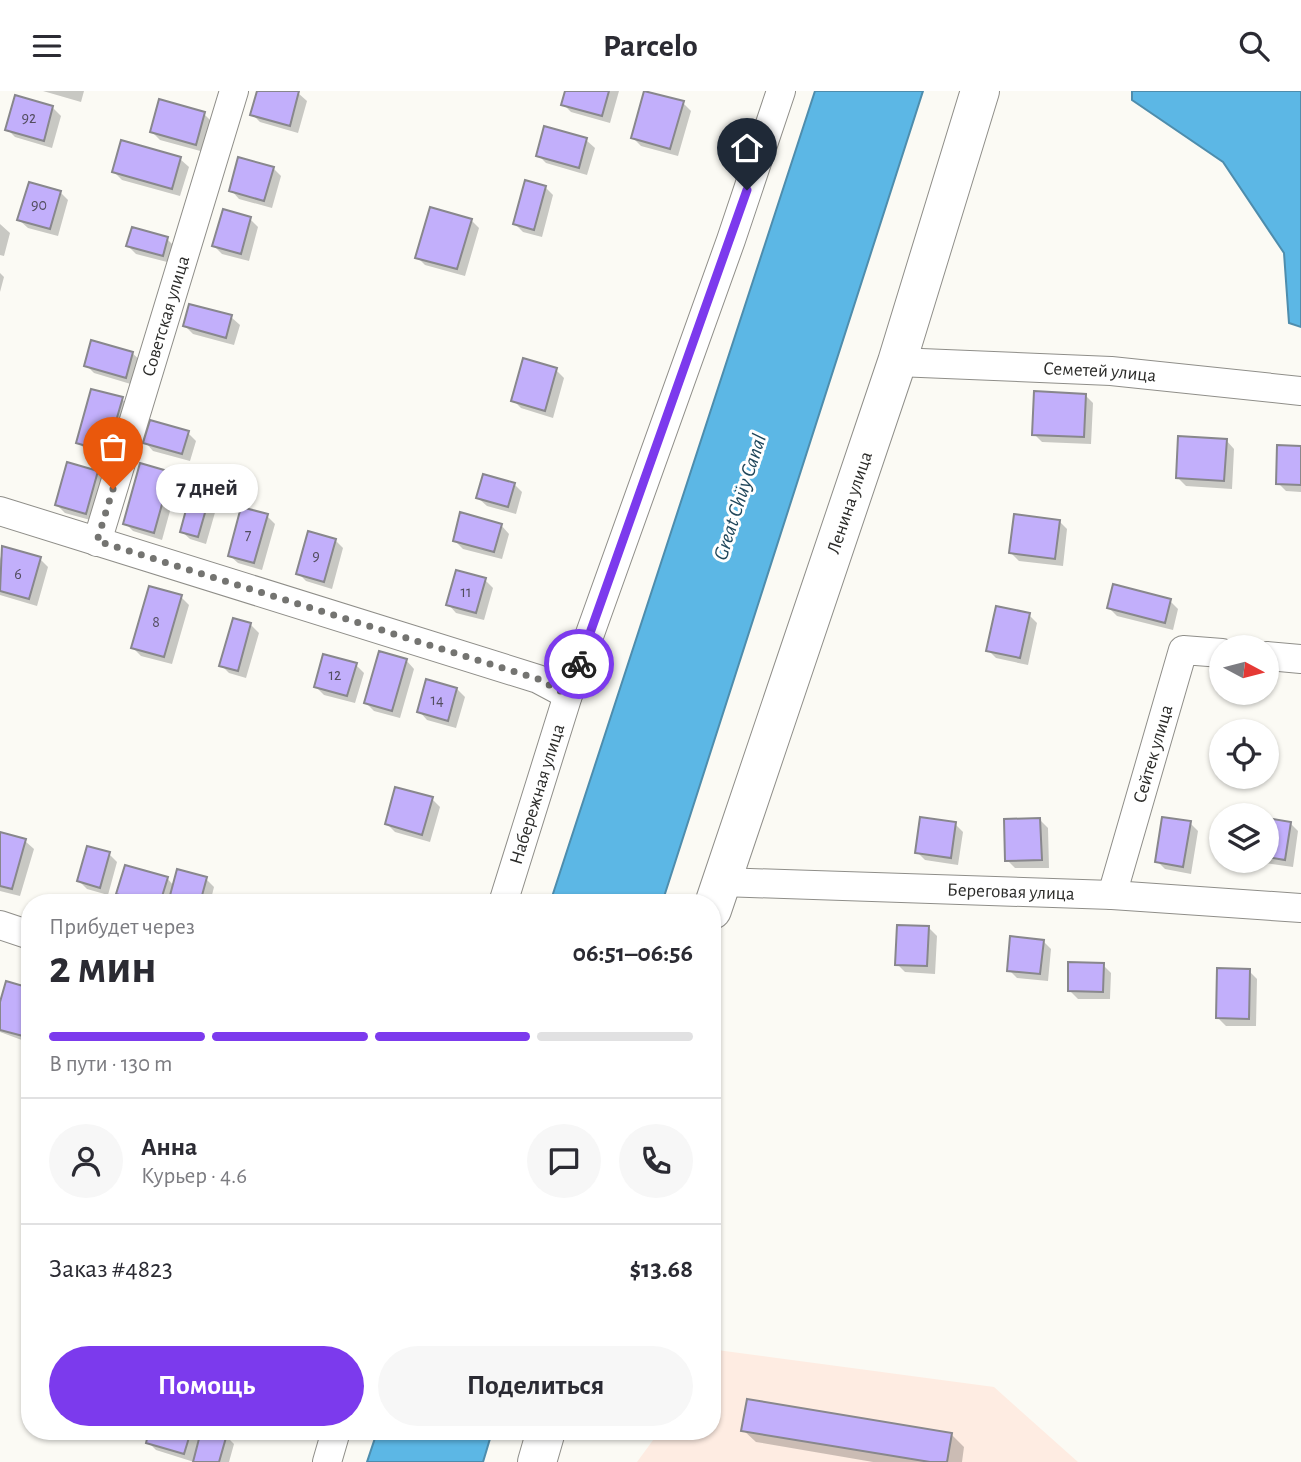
<!DOCTYPE html>
<html lang="ru">
<head>
<meta charset="utf-8">
<style>
	:root { --surface:#fff; --page:#f7f7f7; --text:#2b2b33; --muted:#7c7c81; --line:#e1e1e2; --accent:#7c3aed }
	body { margin:0; font-family:"Alegreya Sans",sans-serif; background:var(--page); color:var(--text); height:100vh; display:flex; flex-direction:column; font-size:26px; white-space:nowrap }
	* { box-sizing:border-box; margin:0 }
	p { font-size:23px; color:var(--muted) }
	.icon { flex:none; width:38px; height:38px; fill:none; stroke:currentColor; stroke-width:2; stroke-linecap:round; stroke-linejoin:round }
	.map { position:relative; flex:1; overflow:hidden }
	.details { position:absolute; left:21px; top:803px; width:700px; height:546px; display:flex; flex-direction:column; background:var(--surface); border-radius:28px; box-shadow:0 2px 5px #0004 }
	.details>* { flex:none }
	.needle { width:46px; rotate:97deg }
	.controls { position:absolute; left:1209px; top:544px; display:grid; gap:14px }
	.controls a { display:grid; place-items:center; width:70px; height:70px; border-radius:50%; background:var(--surface); box-shadow:0 2px 5px #0004; font-size:35px }
	.pin { position:absolute; display:grid; place-items:center; width:60px; height:60px; color:#fff; margin:-72px -30px; border-radius:50% 50% 50% 0; rotate:-45deg; box-shadow:0 0 7px #0007 }
	.pin .icon { rotate:45deg }
	.courier { position:absolute; display:grid; place-items:center; width:70px; height:70px; margin:-35px; border:5px solid #7c3aed; border-radius:50%; background:#fff; color:#222; box-shadow:0 2px 9px #0007 }
	.bubble { position:absolute; height:49px; border-radius:24px; background:var(--surface); box-shadow:0 2px 5px #0004; font-size:23px; font-weight:700; line-height:49px; text-align:center }
	.summary em { font-style:normal; font-weight:700 }
	.summary div { display:flex; flex-direction:column-reverse }
	.summary { display:flex; align-items:center; justify-content:space-between; height:119px; padding:0 28px }
	h1 { font-size:46px; font-weight:700; line-height:52px }
	.bar { display:grid; grid-template-columns:repeat(4,1fr); gap:10px 7px; align-content:center; height:84px; padding:0 28px }
	.bar i { height:9px; border-radius:5px; background:var(--line) }
	.bar .active { background:var(--accent) }
	.bar p { grid-column:span 4 }
	.line { display:flex; align-items:center; gap:18px; padding:0 28px; border-top:2px solid var(--line) }
	.line div { flex:1 }
	.round { display:grid; place-items:center; flex:none; width:74px; height:74px; border-radius:37px; background:var(--page) }
	.cta { display:flex; gap:14px; margin-top:auto; padding:14px 28px }
	.cta a { flex:1; height:80px; border-radius:42px; background:var(--accent); color:#fff; font-size:28px; font-weight:700; line-height:80px; text-align:center }
	.cta a+a { background:var(--page); color:var(--text) }
	header { display:flex; justify-content:space-between; align-items:center; height:91px; padding:0 28px; background:var(--surface); font-size:32px; font-weight:700 }
	.map>svg:first-child { display:block }
</style>
</head>
<body>
<header><svg class="icon" aria-label="menu" viewBox="0 0 24 24"><path d="M4 6h16M4 12h16M4 18h16"/></svg>Parcelo<svg class="icon" aria-label="search" viewBox="0 0 24 24"><circle cx="10" cy="10" r="6"/><path d="M15 15l6 6"/></svg></header>
<div class="map">
<svg width="1301" height="1371" viewBox="0 0 1301 1371">
	<rect width="100%" height="100%" fill="#fbfaf4"/>
	<path fill="#feece2" d="M717,1259L994,1296L1078,1371H637L659,1341L712,1340V1266Z"/>
	<path fill="#5cb7e5" stroke="#4e8dad" stroke-width="2" d="M815,0H923L662,812H550Z
		M1132,0H1301V236L1289,232L1284,162L1223,71L1132,9Z
		M377,1341V1340L492,1341L483,1371H367Z"/>
	<path fill="#0003" d="M43,0H84L81,11Z
		M258,0H291L298,2L307,10L298,42L260,31L252,23Z
		M566,0H619L610,32L571,21L563,13Z
		M16,7L53,17L61,25L52,57L15,46L7,38Z
		M683,12L691,20L678,65L641,55L633,47Z
		M204,23L212,31L204,61L160,49L152,41Z
		M586,49L595,57L587,84L546,72L538,64Z
		M122,51L180,68L189,76L180,105L122,89L114,81Z
		M273,77L281,85L272,117L239,108L231,99Z
		M545,96L553,104L542,146L523,141L515,133Z
		M60,101L68,109L58,145L28,137L19,129Z
		M250,128L258,136L249,170L222,163L214,155Z
		M471,129L479,137L465,185L425,174L417,166Z
		M0,133L10,142L4,165L0,164Z
		M167,148L175,156L171,172L136,163L128,155Z
		M0,182L4,186L0,201Z
		M231,226L240,234L234,254L193,243L185,235Z
		M132,262L141,270L134,294L94,282L86,274Z
		M556,279L564,287L553,327L521,317L513,309Z
		M1085,304L1093,312L1091,353L1042,351L1034,343Z
		M122,308L130,316L115,368L86,359L78,351Z
		M188,342L196,350L190,370L153,360L145,351Z
		M1226,349L1234,358L1232,398L1186,395L1178,387Z
		M1301,357V401L1286,400L1278,392Z
		M97,381L106,389L94,430L65,422L57,414Z
		M170,383L178,391L162,449L133,440L125,432Z
		M214,389L222,397L206,453L190,448L181,440Z
		M514,393L522,401L516,423L487,415L478,407Z
		M267,425L275,433L262,479L238,472L229,464Z
		M1059,430L1067,438L1063,475L1019,470L1011,462Z
		M501,434L509,443L502,468L463,458L455,450Z
		M335,449L343,457L332,498L306,490L298,482Z
		M3,458L40,468L48,476L37,515L0,504V469Z
		M485,489L493,497L484,529L456,522L448,513Z
		M181,506L189,514L172,573L141,565L133,557Z
		M1170,510L1178,518L1173,539L1117,525L1109,517Z
		M1029,524L1037,532L1028,574L996,567L988,559Z
		M234,529L251,534L259,542L246,587L229,582L221,574Z
		M406,569L414,578L400,627L374,620L366,612Z
		M356,574L364,582L355,612L324,604L316,596Z
		M457,598L465,606L456,637L427,629L419,620Z
		M432,708L440,716L430,751L395,741L387,733Z
		M1040,729L1048,737L1049,777H1015L1007,769Z
		M1267,729L1290,732L1298,740L1293,776L1252,770H1267Z
		M1190,732L1198,740L1191,783L1165,778L1157,770Z
		M955,733L963,741L958,774L925,769L917,761Z
		M0,742L25,750L34,758L20,805L0,800Z
		M109,763L117,771L108,804L87,798L79,790Z
		M167,787L174,795L206,788L214,796L210,812H130L118,803Z
		M929,837L937,845L935,883L905,881L897,873Z
		M1043,850L1051,858L1048,890L1017,887L1009,879Z
		M1103,874L1111,882L1110,908H1078L1070,900Z
		M1249,880L1257,888L1256,935H1226L1217,926Z
		M30,899V952L0,941V917Z
		M743,1339L952,1344L964,1356L962,1371H873L756,1351Z
		M151,1340H197L202,1345L203,1340H210L226,1345L234,1353L229,1371H194L156,1359L148,1351Z"/>
	<path fill="#c2affb" stroke="#88878c" stroke-width="2" d="M257,0H299L290,35L250,24Z
		M565,0H609L602,25L561,14Z
		M644,0L684,10L670,58L631,47Z
		M15,4L53,15L44,50L5,39Z
		M159,8L205,21L196,54L150,41Z
		M544,35L587,47L579,77L536,65Z
		M121,49L181,66L172,98L112,81Z
		M238,66L274,76L264,110L229,100Z
		M525,89L546,95L534,139L513,133Z
		M29,91L61,100L50,138L17,129Z
		M430,116L472,128L457,178L415,167Z
		M223,118L251,126L241,163L212,155Z
		M132,136L168,146L163,165L126,155Z
		M189,213L232,224L226,247L183,235Z
		M91,249L133,261L126,287L84,275Z
		M523,267L557,277L545,320L511,310Z
		M91,298L123,306L107,361L76,352Z
		M1034,300L1086,303L1084,346L1032,344Z
		M150,329L189,340L182,363L143,352Z
		M1178,345L1227,348L1224,390L1176,387Z
		M1277,354L1301,355V394L1276,393Z
		M67,371L98,380L86,423L55,414Z
		M140,372L171,381L154,442L123,433Z
		M196,382L215,387L198,446L180,441Z
		M483,383L515,392L508,416L476,407Z
		M241,416L268,423L254,472L228,465Z
		M460,421L502,433L494,461L453,450Z
		M1014,423L1060,429L1055,468L1009,462Z
		M308,440L336,448L324,491L296,483Z
		M2,455L41,466L29,508L0,500Z
		M456,479L486,487L476,522L446,514Z
		M1113,493L1171,508L1165,532L1107,517Z
		M149,495L182,504L164,566L131,557Z
		M996,515L1030,522L1020,567L986,560Z
		M233,527L251,532L238,580L219,575Z
		M379,560L407,568L392,620L364,612Z
		M323,563L357,572L347,605L314,596Z
		M426,588L457,597L448,630L417,621Z
		M395,696L433,706L422,744L385,733Z
		M920,726L956,731L951,767L915,762Z
		M1162,726L1191,730L1183,776L1155,771Z
		M1040,727L1042,769L1005,770L1004,728Z
		M1267,727L1291,731L1285,769L1267,766Z
		M0,741L26,748L12,798L0,795Z
		M87,755L110,761L100,797L77,790Z
		M125,774L168,786L160,812H147L116,803Z
		M177,778L207,786L200,812H168Z
		M897,834L929,835L927,875L895,874Z
		M1010,845L1044,849L1040,883L1007,880Z
		M1068,871L1104,872L1103,901L1068,900Z
		M1217,877L1250,878L1249,928L1216,927Z
		M6,890L30,897V922L23,945L0,939V911Z
		M747,1308L952,1342L947,1371H930L741,1340Z
		M149,1340H191L184,1363L146,1352Z
		M201,1340L227,1343L219,1371H193Z"/>
	<g fill="none" stroke-linecap="round" stroke-linejoin="round">
		<g stroke="#8f8e89" stroke-width="30">
			<g id="street">
				<path id="s1" d="M897,271L1111,280L1301,300"/>
				<path d="M0,420L538,588L568,604"/>
				<path id="s2" d="M97,451L234,0"/>
				<path d="M1267,565L1301,568"/>
				<path id="s3" d="M721,791L1112,804L1301,817"/>
				<path id="s4" d="M1112,804L1183,559L1222,562"/>
				<path id="s5" d="M503,812L568,604L731,149L781,0"/>
				<path d="M0,834L30,844"/>
				<path d="M327,1371L336,1340"/>
			</g>
		</g>
		<g stroke="#8f8e89" stroke-width="40">
			<g id="secondary">
				<path id="s6" d="M712,819L897,271L980,0"/>
				<path d="M537,1371L546,1340"/>
			</g>
		</g>
		<use href="#street" stroke="#fff" stroke-width="28"/>
		<use href="#secondary" stroke="#fff" stroke-width="38"/>
	</g>
	<g fill="none" stroke-linecap="round" stroke-linejoin="round">
		<path stroke="#747471" stroke-width="7" stroke-dasharray="0 12.6" d="M113,398L97,450L538,588L568,604L579,573"/>
		<path stroke="#7c3aed" stroke-width="9" d="M579,573L747,99"/>
	</g>
	<g text-anchor="middle" dominant-baseline="central" stroke-width="6" stroke-linejoin="round" paint-order="stroke">
		<g font-size="16" fill="#524d5e">
			<text x="29" y="27">92</text>
			<text x="39" y="114">90</text>
			<text x="248" y="444">7</text>
			<text x="316" y="465">9</text>
			<text x="18" y="483">6</text>
			<text x="466" y="501">11</text>
			<text x="156" y="531">8</text>
			<text x="335" y="584">12</text>
			<text x="437" y="609">14</text>
		</g>
		<g font-size="19" fill="#2c2c2a" stroke="#fff">
			<text stroke="none"><textPath href="#s2" startOffset="236">Советская улица</textPath></text>
			<text stroke="none"><textPath href="#s1" startOffset="203">Семетей улица</textPath></text>
			<text stroke="none"><textPath href="#s6" startOffset="430">Ленина улица</textPath></text>
			<text stroke="none"><textPath href="#s4" startOffset="147">Сейтек улица</textPath></text>
			<text stroke="none"><textPath href="#s5" startOffset="114">Набережная улица</textPath></text>
			<text stroke="none"><textPath href="#s3" startOffset="290">Береговая улица</textPath></text>
		</g>
		<g font-size="21" font-style="italic" fill="#20475b" stroke="#fff">
			<text transform="translate(740 406) rotate(-72)">Great Chüy Canal</text>
		</g>
	</g>
</svg>
<div class="controls">
<a><svg class="needle" viewBox="-14 -14 28 28"><path d="M0-13l5 13h-10z" fill="#e53935"/><path d="M0 13l5-13h-10z" fill="#7c7c81"/></svg></a>
<a><svg class="icon" aria-label="locate" viewBox="0 0 24 24"><circle cx="12" cy="12" r="6"/><path d="M12 2v4M12 18v4M2 12h4M18 12h4"/></svg></a>
<a><svg class="icon" aria-label="layers" viewBox="0 0 24 24"><path d="M12 4l9 5-9 5-9-5zM3 14l9 5 9-5"/></svg></a>
</div>
<div class="pin" style="left:113px;top:398px;background:#ea580c"><svg class="icon" aria-label="bag" viewBox="0 0 24 24"><path d="M5 8h14l-1 12H6zM9 8a3 3 0 0 1 6 0"/></svg></div>
<div class="pin" style="left:747px;top:99px;background:#1f2937"><svg class="icon" aria-label="home" viewBox="0 0 24 24"><path d="M3 11l9-7 9 7M6 9v11h12V9"/></svg></div>
<div class="courier" style="left:579px;top:573px"><svg class="icon" aria-label="bike" viewBox="0 0 24 24"><circle cx="6" cy="16" r="4"/><circle cx="18" cy="16" r="4"/><path d="M6 16l4-8h5l3 8M10 8l3 8H6M13 5h3"/></svg></div>
<div class="bubble" style="left:156px;top:373px;width:102px">7 дней</div>
<section class="details">
<div class="summary"><div><h1>2 мин</h1><p>Прибудет через</p></div><em>06:51–06:56</em></div>
<div class="bar"><i class="active"></i><i class="active"></i><i class="active"></i><i></i><p>В пути · 130 m</p></div>
<div class="line" style="height:126px"><a class="round"><svg class="icon" aria-label="person" viewBox="0 0 24 24"><circle cx="12" cy="8" r="4"/><path d="M4 21q1-7 8-7t8 7"/></svg></a><div><b>Анна</b><p>Курьер · 4.6</p></div><a class="round"><svg class="icon" aria-label="chat" viewBox="0 0 24 24"><path d="M4 5h16v11H9l-5 4z"/></svg></a><a class="round"><svg class="icon" aria-label="phone" viewBox="0 0 24 24"><path d="M5 4h4l2 5-3 2q2 4 5 5l2-3 5 2v4C11 20 4 13 5 4z"/></svg></a></div>
<div class="line" style="height:91px"><div>Заказ #4823</div><b>$13.68</b></div>
<div class="cta"><a>Помощь</a><a>Поделиться</a></div>
</section>
</div>
</body>
</html>
